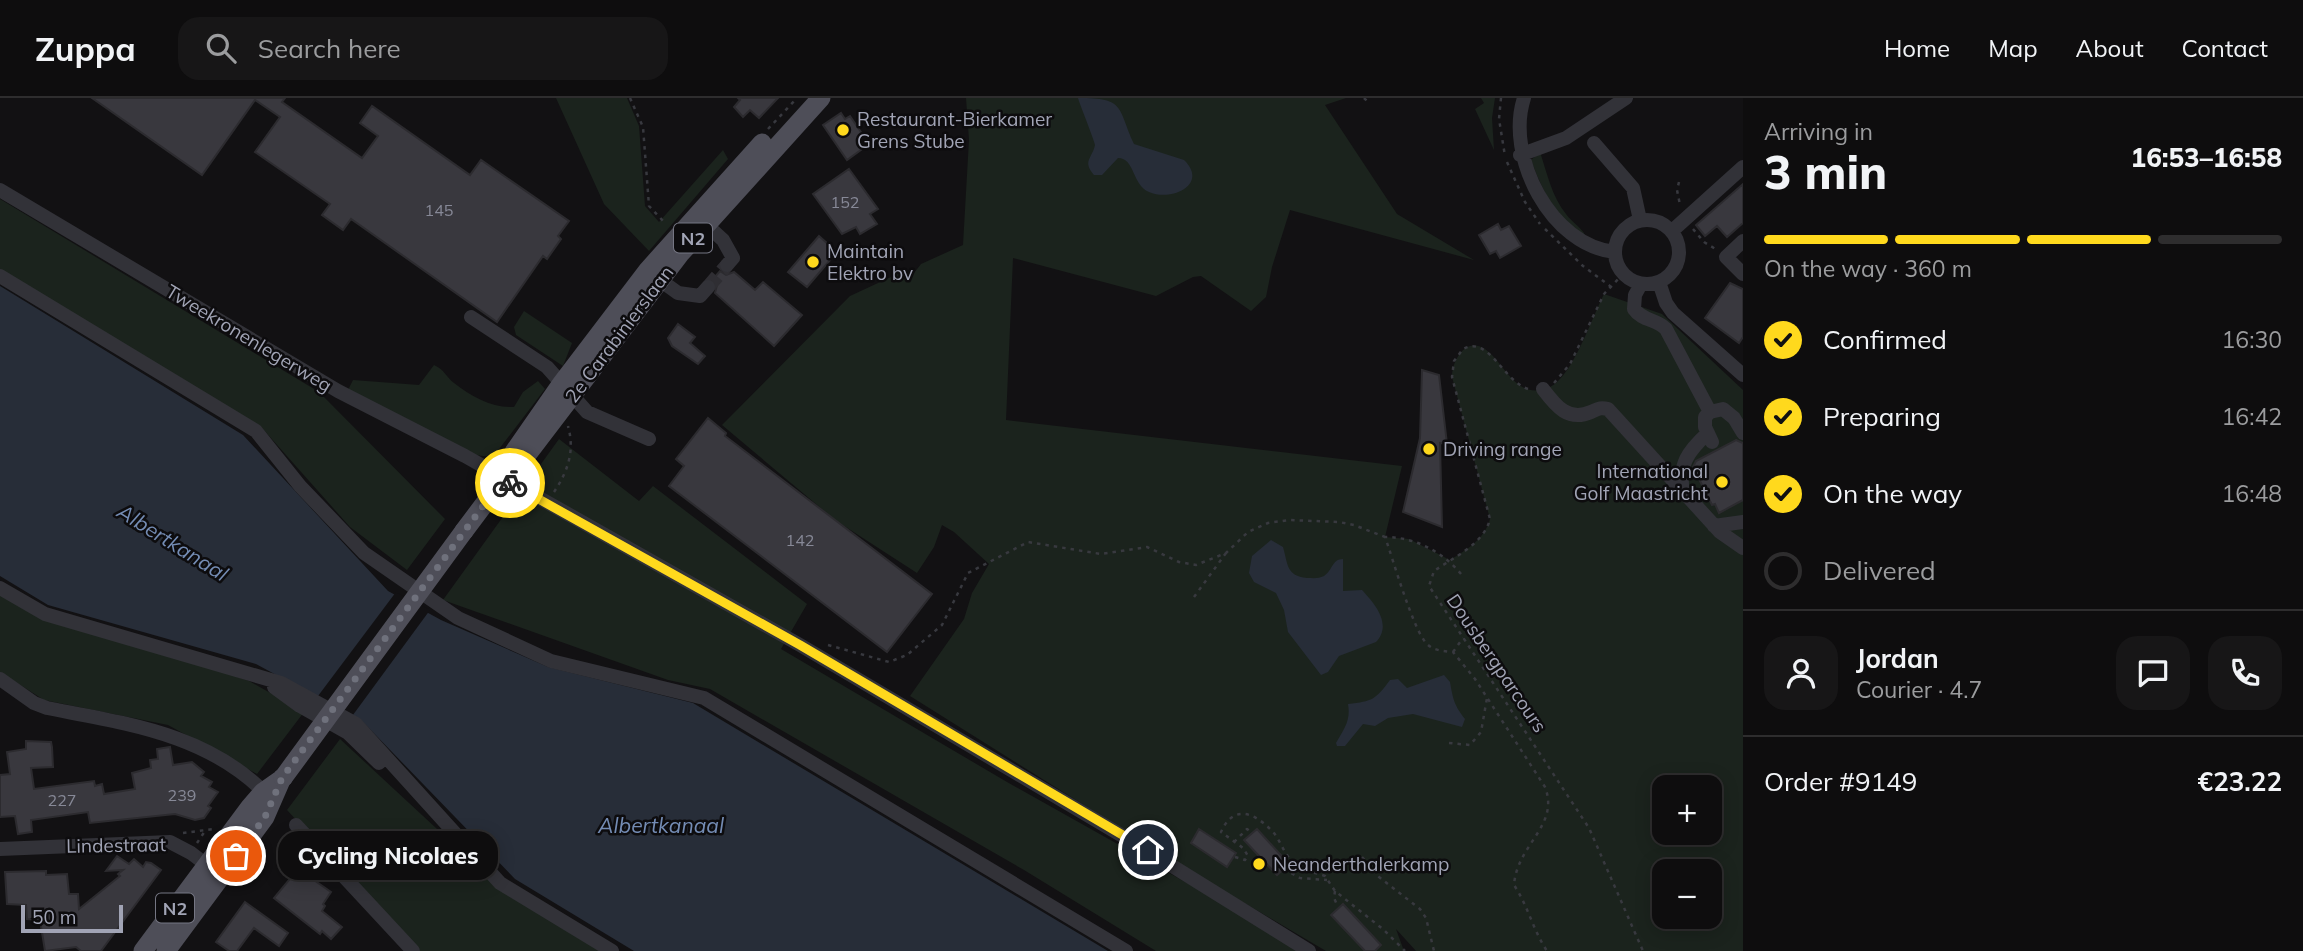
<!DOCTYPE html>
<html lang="en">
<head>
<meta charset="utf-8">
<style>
	:root { --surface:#0e0d0e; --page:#171617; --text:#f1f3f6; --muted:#9b9c9e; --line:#2e2d2e; --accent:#ffd91d }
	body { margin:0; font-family:Mulish,sans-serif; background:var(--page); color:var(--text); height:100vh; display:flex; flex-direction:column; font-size:26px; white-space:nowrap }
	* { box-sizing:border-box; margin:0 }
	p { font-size:23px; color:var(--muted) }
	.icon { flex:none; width:38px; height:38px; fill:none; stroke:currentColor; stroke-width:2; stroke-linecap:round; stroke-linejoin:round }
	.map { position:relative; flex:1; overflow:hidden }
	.panel { display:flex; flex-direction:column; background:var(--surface); width:560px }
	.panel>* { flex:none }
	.fabs { position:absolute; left:1652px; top:677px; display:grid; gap:14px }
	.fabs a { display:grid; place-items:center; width:70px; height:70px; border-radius:14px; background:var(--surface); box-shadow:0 4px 18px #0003,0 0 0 2px var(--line); font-size:35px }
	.scale { position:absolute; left:21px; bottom:18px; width:102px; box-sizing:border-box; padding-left:7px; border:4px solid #a1a4b5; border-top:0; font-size:19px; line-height:24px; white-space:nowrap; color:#a1a4b5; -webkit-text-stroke:5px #0d0c0e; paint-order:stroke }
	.pin { position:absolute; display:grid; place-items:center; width:60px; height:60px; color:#fff; margin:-30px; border:4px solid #fff; border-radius:50%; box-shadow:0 2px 7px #0007 }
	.courier { position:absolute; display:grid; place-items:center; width:70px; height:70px; margin:-35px; border:5px solid #ffd91d; border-radius:50%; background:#fff; color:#222; box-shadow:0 2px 9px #0007 }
	.bubble { position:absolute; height:49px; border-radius:21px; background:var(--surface); box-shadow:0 4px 18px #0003,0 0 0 2px var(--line); font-size:23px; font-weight:800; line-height:49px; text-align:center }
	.headline em { font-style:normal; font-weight:800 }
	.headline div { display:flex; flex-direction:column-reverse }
	.headline { display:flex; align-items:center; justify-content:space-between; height:119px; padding:0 21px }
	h1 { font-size:46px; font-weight:800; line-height:52px }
	.bar { display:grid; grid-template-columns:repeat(4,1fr); gap:10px 7px; align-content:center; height:84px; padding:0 21px }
	.bar i { height:9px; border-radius:5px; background:var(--line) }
	.bar .on { background:var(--accent) }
	.bar p { grid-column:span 4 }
	.line { display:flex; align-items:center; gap:18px; padding:0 21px; border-top:2px solid var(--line) }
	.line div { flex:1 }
	.round { display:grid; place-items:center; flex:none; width:74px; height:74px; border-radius:21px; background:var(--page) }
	ol { padding:0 21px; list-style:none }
	li { display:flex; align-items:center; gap:21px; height:77px }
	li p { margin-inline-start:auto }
	li .icon { padding:7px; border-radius:50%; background:var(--accent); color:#111; stroke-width:4 }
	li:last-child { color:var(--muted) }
	li i { width:38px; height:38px; border:4px solid var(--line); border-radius:50% }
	header { display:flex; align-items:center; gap:42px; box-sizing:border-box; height:98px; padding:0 35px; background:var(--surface); border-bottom:2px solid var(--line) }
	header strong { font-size:33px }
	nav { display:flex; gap:38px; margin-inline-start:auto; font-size:24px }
	.search { width:490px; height:63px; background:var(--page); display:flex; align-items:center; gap:18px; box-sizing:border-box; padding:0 24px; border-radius:21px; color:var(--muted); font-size:26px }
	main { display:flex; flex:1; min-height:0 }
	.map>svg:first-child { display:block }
</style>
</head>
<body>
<header>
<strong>Zuppa</strong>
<div class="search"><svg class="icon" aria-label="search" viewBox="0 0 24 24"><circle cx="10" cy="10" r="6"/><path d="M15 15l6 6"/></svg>Search here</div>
<nav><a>Home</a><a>Map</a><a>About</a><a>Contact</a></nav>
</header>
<main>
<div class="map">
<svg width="1743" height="853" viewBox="0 0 1743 853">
	<rect width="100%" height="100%" fill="#121113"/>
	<path fill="#1b231d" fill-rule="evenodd" d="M556,0H627L639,28L645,108L659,124L723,52L728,61L649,153L604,106Z
		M966,0H1346L1325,7L1397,116L1474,162L1290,112L1272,169L1266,199L1251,213L1201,178L1193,179L1156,198L1013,160L1006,322L1402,368L1385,439L1409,441L1450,462C1466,452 1485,441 1490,421L1452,279C1452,263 1465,238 1485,251C1506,266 1516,304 1550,289C1573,278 1592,219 1604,196L1662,216L1743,292V853H1416L1396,831L1404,853H1326L1173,763L910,598L964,521L972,495L989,466L954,434L942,427L934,449L917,475L835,422L722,327L850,198L906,172L914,175L921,166L963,147L969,42ZM1664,690H1710V735H1664ZM1664,774H1710V819H1664Z
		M1481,0H1495L1492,20L1494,52L1475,11L1484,5Z
		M1540,54C1547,75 1552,99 1566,116C1573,126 1584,130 1587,142C1557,123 1543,94 1531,62Z
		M0,101L319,294L445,421L407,472L350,429L262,330L0,174Z
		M524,213L572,245L563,268L516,237L514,229Z
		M434,267C445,272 446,279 454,285C472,299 492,310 514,309L523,294L538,283L545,291L493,359L473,357L348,292L353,282L419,287Z
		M559,341L639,403L653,388L807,506L781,551L1007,684L1308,853H1156L1024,772L710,591L668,582L443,502Z
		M0,495L249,583L304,614L257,676L168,627L44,602L0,574Z
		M340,641L505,794L603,853H417L287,712Z"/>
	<path fill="#272d38" d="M1078,0C1126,0 1117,9 1134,46L1184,62C1209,86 1172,104 1149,94C1132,87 1135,60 1118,60L1102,77H1094C1082,63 1092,61 1095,47C1095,44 1080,7 1078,0Z
		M0,188L243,337L388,493L441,522L548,569L693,605L1108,853H634L515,781L363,624L256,566L48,507L0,478Z
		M1271,442L1283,449C1288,466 1286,478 1307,480C1313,480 1318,481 1324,478C1333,472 1332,461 1343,461V493L1362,492C1374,505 1393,526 1376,544L1339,558L1328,574L1321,577L1288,534L1284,512L1276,495L1254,484L1249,475L1252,458Z
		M1444,577L1450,584C1453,601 1454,607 1465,621L1462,629L1413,616L1388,620L1375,628L1363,626L1345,648H1337L1336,645C1344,631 1351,623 1348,606C1373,603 1375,602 1390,582L1398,581L1407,590Z"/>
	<path fill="#121113" d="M396,494L430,512L350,621L315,602Z"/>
	<path fill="#39383e" stroke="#2c2b2f" stroke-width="2" d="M92,0H285L282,4L362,60L378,38L360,25L372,8L470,77L481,62L569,123L558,138L561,141L547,161L543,158L497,224L351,121L343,132L322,117L330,106L255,54L280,19L255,2L202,77Z
		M738,0H778L759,20L750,12L743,19L734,9L740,2Z
		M841,15L845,21L850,18L863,37L861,42L865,49L847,62L823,27Z
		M849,71L878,111L870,116L877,126L860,136L856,129L842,136L813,96Z
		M1743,86V125L1727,139L1717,128L1705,138L1696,127Z
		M1498,126L1501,132L1509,128L1521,148L1500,160L1496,153L1490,156L1479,137Z
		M819,138L837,154L807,189L788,174Z
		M720,173L726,177L734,174L755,192L763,184L802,217L774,248L715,195L717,187L713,181Z
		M1730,185L1743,191V239L1739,245L1705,220Z
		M678,226L695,239L690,245L705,258L698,266L672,248L668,240Z
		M1422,272L1439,277L1447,346L1440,345L1442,429L1403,414L1420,340Z
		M708,320L726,335L725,338L932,496L887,554L669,388L684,368L676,361Z
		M1736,342L1743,345V402L1719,415L1715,406L1712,407L1693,369L1696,363Z
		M26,643L51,644L52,649L53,669L31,670L34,691L94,683L95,688L102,686L104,696L135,691L132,675L151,670L150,662L158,661L157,651L170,649L173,667L192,664L204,674L201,678L212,684L209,689L218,694L208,708L211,710L204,720L195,722L175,716L90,725L88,714L31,722L32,734L18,736L15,718L0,719V677L10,676L7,654L26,651Z
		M1199,731L1236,755L1227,769L1191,745Z
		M1257,731L1289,766L1277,777L1244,742Z
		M117,758L129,766L134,761L143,769L146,764L151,765L161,772L101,853H81L76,849L45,853L40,822L27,821L26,807L7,806L5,774L46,773V777L67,776L69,796H78L79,811L120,778L118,776L123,772L106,773Z
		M298,771L331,794L323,806L325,808L322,813L342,829L331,841L322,833L320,836L274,800Z
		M245,804L288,835L279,848L254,830L237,853H229L216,844Z
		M1343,806L1381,847L1375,853H1365L1331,817Z"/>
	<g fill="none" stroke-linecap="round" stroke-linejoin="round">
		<path stroke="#2f2e33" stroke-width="14" stroke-dasharray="14 7" stroke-linecap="butt" d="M708,189L727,167"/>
		<path stroke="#38393f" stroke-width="2.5" stroke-dasharray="3.5 5" stroke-linecap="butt" d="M630,0L643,29L649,108L666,126
			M1364,0L1368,4
			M1501,0L1499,21L1505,58
			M768,31L797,0
			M1507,64L1525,104L1540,126
			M1679,84L1677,92L1680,107
			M1545,131L1583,168L1610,188
			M1693,131L1704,144L1717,152
			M1554,285L1570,266L1604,196L1623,176
			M1528,291C1502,282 1489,237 1463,251L1454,263L1452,279L1490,421C1484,446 1454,459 1434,473L1429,488L1589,730L1643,853
			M554,394C568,373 575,353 568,328
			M1461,476C1442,453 1414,439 1385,439C1393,461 1413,532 1427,546C1434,553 1444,553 1453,554L1475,581L1545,689C1560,728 1517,746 1514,787C1528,808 1533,832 1547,853
			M1194,499L1226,455
			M828,547L889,564L907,557L942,527L968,475L1028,444L1101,456L1147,449L1179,464L1196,467L1226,455L1248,434L1268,425L1289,422L1339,424L1354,427L1385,439
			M1453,554L1463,540
			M1449,645L1470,647L1481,634L1487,600
			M183,735L214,731
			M1234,744L1247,731L1252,735
			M197,745L205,733
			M1235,759L1245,762L1248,758L1243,750L1221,734C1234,705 1255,715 1273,734C1281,743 1284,757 1295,766C1304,774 1314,774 1325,778L1335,793L1384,832L1405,853
			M1362,759L1379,779L1420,811L1426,820L1434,853
			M1284,771L1300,780L1327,782
			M1335,793L1334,800L1338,809"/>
		<path stroke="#323238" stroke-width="14" d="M1524,0C1505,58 1551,148 1615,154
			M1594,45L1633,90L1640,122
			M1520,57L1566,40L1626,0
			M0,92L338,293L465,358L800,547L1148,753L1309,853
			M700,121L723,142L733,160L727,167
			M1615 154a32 32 0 1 1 64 0a32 32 0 1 1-64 0Z
			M1672,133L1743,69
			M1743,143L1726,159L1743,176
			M653,177L678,195L700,198L708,189
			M0,178L256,333L300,388L364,455L458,520L551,563L704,600L1126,853
			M1659,184L1666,205L1673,215L1743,277
			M1641,186L1635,197L1634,211C1642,223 1657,221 1666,231L1710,314
			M471,219L547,269L587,314L649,341
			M1543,291C1556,308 1568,324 1591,314C1598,311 1600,309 1608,311L1720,434L1743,450
			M1712,344L1705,329V319L1710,314L1723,311L1734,320L1743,335
			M1683,394C1678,367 1688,353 1708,335
			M1714,428L1743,424
			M0,490L45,516L281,585L356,626L500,785L612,853
			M0,581L34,605L47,610C129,626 210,636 270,700
			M274,589L300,608L348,635L379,665
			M296,727L413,853
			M0,751L170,744L191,755L212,771"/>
		<path stroke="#4e4e58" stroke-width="19" d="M514,354L562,285L648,172L762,45
			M464,433L503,381L523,362L680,156L821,0
			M143,853L250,709L263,694L283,680
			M166,853L265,719L282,680"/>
		<path stroke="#4e4e58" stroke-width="19" d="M283,680L464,433"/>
	</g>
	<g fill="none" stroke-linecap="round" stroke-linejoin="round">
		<path stroke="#6f717c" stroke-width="7" stroke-dasharray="0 12.6" d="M236,758L265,719L282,680L503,381L510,385"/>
		<path stroke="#ffd91d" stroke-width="9" d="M510,385L800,547L1148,752"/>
	</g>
	<g fill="#ffd91d" stroke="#0d0c0e" stroke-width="2.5">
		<circle cx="843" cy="32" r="7"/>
		<circle cx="813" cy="164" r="7"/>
		<circle cx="1429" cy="351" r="7"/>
		<circle cx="1722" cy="384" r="7"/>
		<circle cx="1259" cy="766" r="7"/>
	</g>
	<g text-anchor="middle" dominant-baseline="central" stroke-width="5" stroke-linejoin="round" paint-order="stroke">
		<g font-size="16" fill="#878997">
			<text x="845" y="104">152</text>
			<text x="439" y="112">145</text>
			<text x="800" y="442">142</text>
			<text x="182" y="697">239</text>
			<text x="62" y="702">227</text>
		</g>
		<g fill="#0d0c0e" stroke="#757683" stroke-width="2">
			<rect x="674" y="125.5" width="38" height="29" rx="5"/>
			<rect x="156" y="795.5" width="38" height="29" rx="5"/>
		</g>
		<g font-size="18" font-weight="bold" fill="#a1a4b5">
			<text x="693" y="140">N2</text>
			<text x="175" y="810">N2</text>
		</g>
		<g font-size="19" fill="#a1a4b5" stroke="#0d0c0e" text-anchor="start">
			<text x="857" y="21">Restaurant-Bierkamer<tspan x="857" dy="22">Grens Stube</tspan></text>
			<text x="827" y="153">Maintain<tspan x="827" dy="22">Elektro bv</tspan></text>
			<text x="1443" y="351">Driving range</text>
			<text x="1708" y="373" text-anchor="end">International<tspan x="1708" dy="22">Golf Maastricht</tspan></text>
			<text x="1273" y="766">Neanderthalerkamp</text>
		</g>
		<g font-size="19" fill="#a1a4b5" stroke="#0d0c0e">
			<text transform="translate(619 236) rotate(-53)">2e Carabinierslaan</text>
			<text transform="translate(249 240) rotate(31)">Tweekronenlegerweg</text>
			<text transform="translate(1497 565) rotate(56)">Dousbergparcours</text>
			<text transform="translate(116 747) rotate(-1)">Lindestraat</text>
		</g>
		<g font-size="21" font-style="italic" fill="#748cb4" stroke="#0d0c0e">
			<text transform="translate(173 444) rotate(32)">Albertkanaal</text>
			<text x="661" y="727">Albertkanaal</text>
		</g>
	</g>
</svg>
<div class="fabs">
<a>+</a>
<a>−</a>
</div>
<div class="scale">50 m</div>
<div class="pin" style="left:236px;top:758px;background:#ea580c"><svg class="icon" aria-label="bag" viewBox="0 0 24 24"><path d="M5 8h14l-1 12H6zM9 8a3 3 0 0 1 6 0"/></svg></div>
<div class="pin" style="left:1148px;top:752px;background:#1f2937"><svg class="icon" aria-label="home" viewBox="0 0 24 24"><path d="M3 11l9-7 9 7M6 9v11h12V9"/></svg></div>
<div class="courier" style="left:510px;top:385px"><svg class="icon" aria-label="bike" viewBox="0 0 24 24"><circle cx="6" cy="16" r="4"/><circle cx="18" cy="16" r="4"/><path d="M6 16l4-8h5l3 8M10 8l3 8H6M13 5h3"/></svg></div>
<div class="bubble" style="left:278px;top:733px;width:220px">Cycling Nicolaes</div>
</div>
<section class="panel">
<div class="headline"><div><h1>3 min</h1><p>Arriving in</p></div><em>16:53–16:58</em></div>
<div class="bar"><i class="on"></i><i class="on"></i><i class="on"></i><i></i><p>On the way · 360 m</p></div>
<ol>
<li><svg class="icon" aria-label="check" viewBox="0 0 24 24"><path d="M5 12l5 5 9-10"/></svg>Confirmed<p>16:30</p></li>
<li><svg class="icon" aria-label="check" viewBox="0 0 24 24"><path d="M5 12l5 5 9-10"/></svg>Preparing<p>16:42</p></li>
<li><svg class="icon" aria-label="check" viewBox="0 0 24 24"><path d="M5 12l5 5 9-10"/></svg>On the way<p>16:48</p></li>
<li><i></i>Delivered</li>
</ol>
<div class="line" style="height:126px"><a class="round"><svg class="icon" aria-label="person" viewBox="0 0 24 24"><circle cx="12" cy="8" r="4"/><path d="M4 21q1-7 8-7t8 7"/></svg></a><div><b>Jordan</b><p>Courier · 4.7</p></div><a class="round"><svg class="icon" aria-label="chat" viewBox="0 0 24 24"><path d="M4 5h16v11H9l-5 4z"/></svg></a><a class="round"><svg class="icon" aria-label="phone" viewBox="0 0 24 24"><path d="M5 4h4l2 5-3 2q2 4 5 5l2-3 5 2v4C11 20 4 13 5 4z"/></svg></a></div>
<div class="line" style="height:91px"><div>Order #9149</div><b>€23.22</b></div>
</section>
</main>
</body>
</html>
